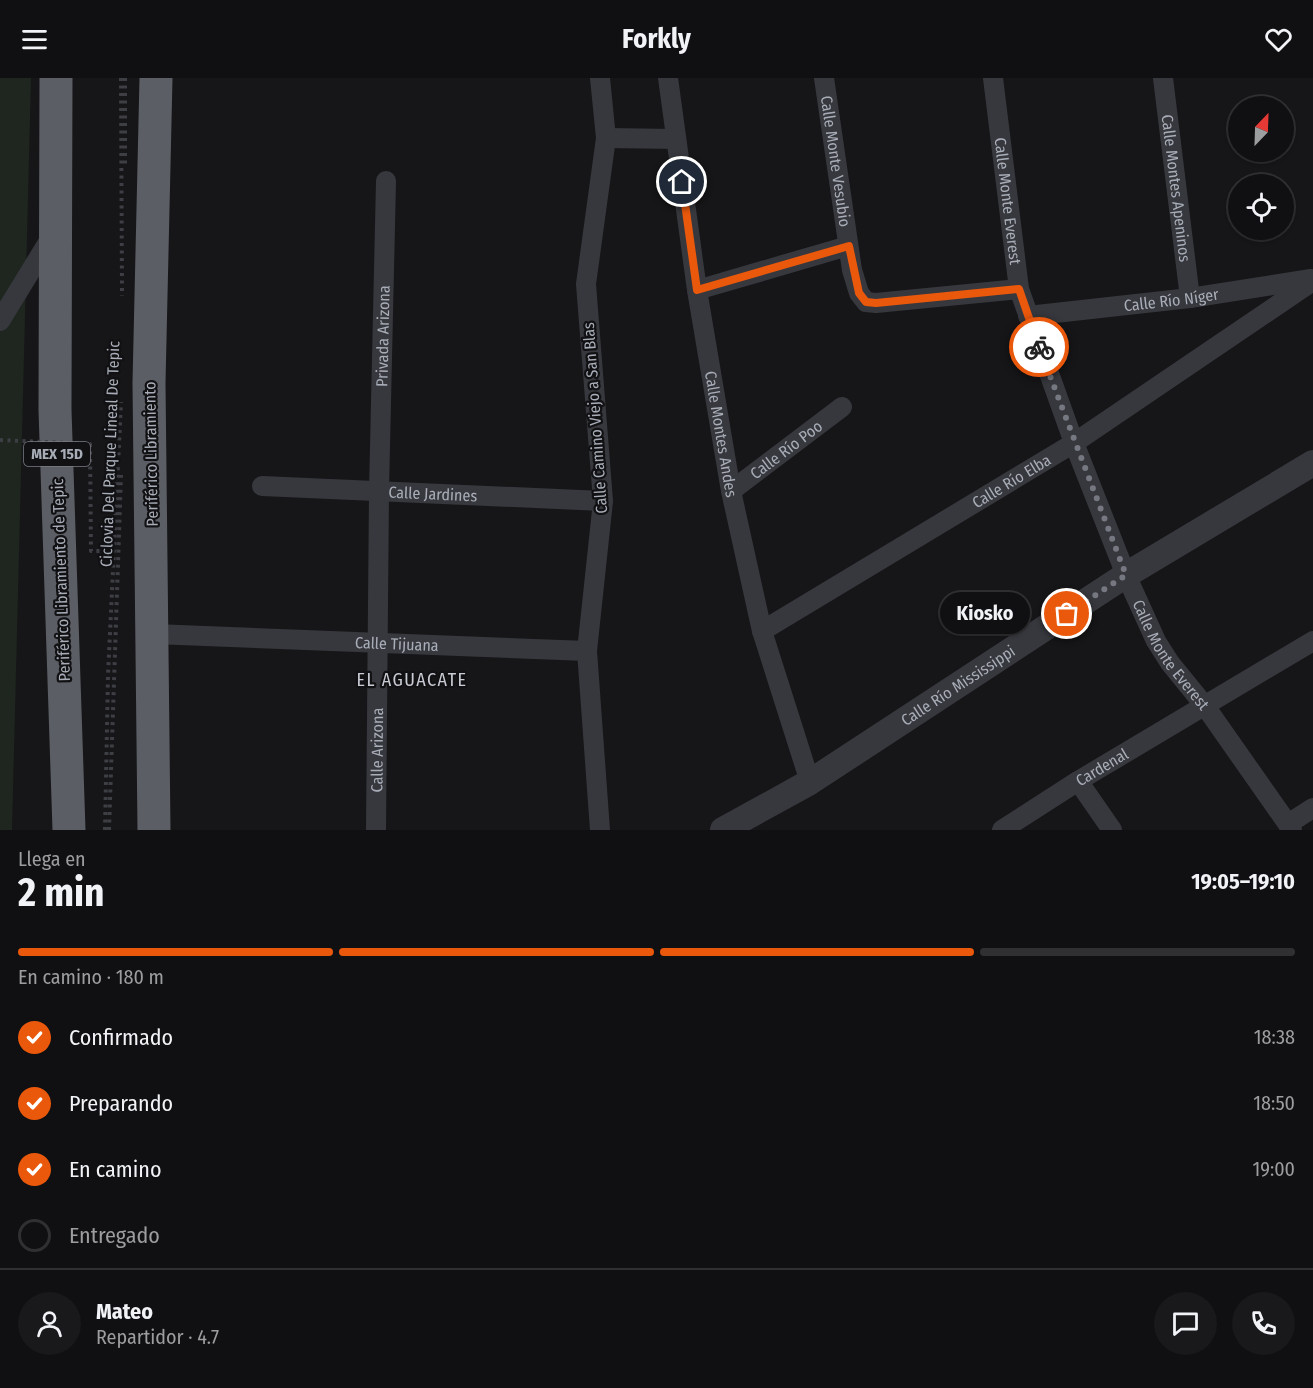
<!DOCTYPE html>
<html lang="es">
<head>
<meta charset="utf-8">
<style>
	:root { --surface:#101012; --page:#19191b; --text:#f1f3f6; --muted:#9c9d9f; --line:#303032; --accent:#ea580c }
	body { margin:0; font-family:"Fira Sans Condensed",sans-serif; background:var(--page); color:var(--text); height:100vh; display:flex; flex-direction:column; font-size:22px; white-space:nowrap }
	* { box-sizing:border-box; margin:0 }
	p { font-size:20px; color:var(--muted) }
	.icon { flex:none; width:33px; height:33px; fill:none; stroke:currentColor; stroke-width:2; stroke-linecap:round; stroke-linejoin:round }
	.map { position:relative; height:752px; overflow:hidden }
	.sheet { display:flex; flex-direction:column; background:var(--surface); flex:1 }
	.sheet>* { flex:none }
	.needle { width:39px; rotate:23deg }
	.controls { position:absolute; left:1228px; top:18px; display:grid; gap:12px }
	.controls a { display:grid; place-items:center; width:66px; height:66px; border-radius:50%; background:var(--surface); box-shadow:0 2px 4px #0004,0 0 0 2px var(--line); font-size:30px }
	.pin { position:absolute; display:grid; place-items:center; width:51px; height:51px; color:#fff; margin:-26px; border:3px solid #fff; border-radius:50%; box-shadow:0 2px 6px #0007 }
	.courier { position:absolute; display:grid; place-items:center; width:60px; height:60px; margin:-30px; border:4px solid #ea580c; border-radius:50%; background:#fff; color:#222; box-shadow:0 2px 8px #0007 }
	.bubble { position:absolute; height:42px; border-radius:21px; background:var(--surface); box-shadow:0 2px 4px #0004,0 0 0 2px var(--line); font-size:20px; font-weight:700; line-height:42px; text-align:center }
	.overview em { font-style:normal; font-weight:700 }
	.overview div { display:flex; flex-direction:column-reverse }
	.overview { display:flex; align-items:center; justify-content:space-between; height:102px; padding:0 18px }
	h1 { font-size:39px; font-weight:700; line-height:45px }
	.bar { display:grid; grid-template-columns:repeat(4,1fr); gap:9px 6px; align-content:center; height:72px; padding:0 18px }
	.bar i { height:8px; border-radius:4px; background:var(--line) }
	.bar .active { background:var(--accent) }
	.bar p { grid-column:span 4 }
	.line { display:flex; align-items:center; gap:15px; padding:0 18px; border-top:2px solid var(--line) }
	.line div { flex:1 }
	.round { display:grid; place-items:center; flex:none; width:63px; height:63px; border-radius:32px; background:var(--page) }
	ol { padding:0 18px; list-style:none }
	li { display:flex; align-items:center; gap:18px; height:66px }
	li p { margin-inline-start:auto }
	li .icon { padding:6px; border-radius:50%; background:var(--accent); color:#fff; stroke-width:4 }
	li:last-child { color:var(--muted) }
	li i { width:33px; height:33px; border:3px solid var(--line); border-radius:50% }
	header { display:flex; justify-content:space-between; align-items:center; height:78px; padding:0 18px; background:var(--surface); font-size:27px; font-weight:700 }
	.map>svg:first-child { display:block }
</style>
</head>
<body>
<header><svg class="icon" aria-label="menu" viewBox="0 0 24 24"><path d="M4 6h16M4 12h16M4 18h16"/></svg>Forkly<svg class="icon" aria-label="heart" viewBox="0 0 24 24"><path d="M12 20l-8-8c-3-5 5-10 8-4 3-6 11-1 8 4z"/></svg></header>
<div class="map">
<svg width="1313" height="752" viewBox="0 0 1313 752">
	<rect width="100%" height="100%" fill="#161618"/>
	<path fill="#1e261f" d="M0,0H31L12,752H0Z"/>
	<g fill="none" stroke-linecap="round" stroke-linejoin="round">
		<path stroke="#3d3f44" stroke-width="4" stroke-dasharray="3 4.5" stroke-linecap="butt" d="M121,0L122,218
			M125,0V89
			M105,752L108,597L121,324
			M109,752L121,397"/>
		<g stroke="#37383d" stroke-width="20">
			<path id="s1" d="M668,0L697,212L731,413L762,553L810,704"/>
			<path id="s2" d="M824,0L852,192L859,215L866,224L876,225L1019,211"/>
			<path id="s3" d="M993,0L1019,211L1074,365L1126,497L1156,563L1170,585L1205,628L1292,752"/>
			<path id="s4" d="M1163,0L1190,220"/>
			<path d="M606,60L676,61"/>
			<path d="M697,212L848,168"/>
			<path id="s5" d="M1028,238L1190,220L1311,201"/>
			<path d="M0,243L52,158"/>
			<path id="s6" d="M262,408L603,423"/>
			<path id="s7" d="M731,413L842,329"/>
			<path id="s8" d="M762,553L1074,365L1313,203"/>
			<path id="s9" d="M154,556L587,573"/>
			<path d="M1078,703L1112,752"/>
			<path d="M1288,746L1313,730"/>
			<path id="s10" d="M376,752L379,413L386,103"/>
			<path d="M600,752L587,573L603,423L586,206L606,60L600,0"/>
			<path id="s11" d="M1002,752L1078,703L1313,563"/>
		</g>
		<path stroke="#37383d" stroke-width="26" id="s12" d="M723,752L810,704L1126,497L1313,385"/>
		<path stroke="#5b5e65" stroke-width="33" d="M56,0L55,332L69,752
			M154,752L149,305L156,0"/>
		<path stroke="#3d3f44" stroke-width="4" stroke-dasharray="3 4.5" stroke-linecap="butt" d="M0,362L90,366L91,473H113"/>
	</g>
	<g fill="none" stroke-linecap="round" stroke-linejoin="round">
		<path stroke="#757880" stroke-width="6" stroke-dasharray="0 10.8" d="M1039,269L1126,497L1067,536"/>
		<path stroke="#ea580c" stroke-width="8" d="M682,104L697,212L849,168L859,215L866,224L876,225L1019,211L1039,269"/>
	</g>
	<g text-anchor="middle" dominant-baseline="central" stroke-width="4.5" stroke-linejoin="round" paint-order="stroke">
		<rect fill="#111113" stroke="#7b7e86" stroke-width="1.5" x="24" y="364" width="66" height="24" rx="4.5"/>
		<g font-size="15" font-weight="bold" fill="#a8adb8">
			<text x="57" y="376">MEX 15D</text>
		</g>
		<g font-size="16" fill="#a8adb8" stroke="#111113">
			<text stroke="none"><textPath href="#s2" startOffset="84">Calle Monte Vesubio</textPath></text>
			<text stroke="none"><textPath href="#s4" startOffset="111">Calle Montes Apeninos</textPath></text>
			<text stroke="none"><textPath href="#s3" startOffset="124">Calle Monte Everest</textPath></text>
			<text stroke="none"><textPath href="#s5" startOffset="144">Calle Río Níger</textPath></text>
			<text stroke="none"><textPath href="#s10" startOffset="494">Privada Arizona</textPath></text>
			<text transform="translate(595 340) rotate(-94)">Calle Camino Viejo a San Blas</text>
			<text stroke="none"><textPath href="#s1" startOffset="360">Calle Montes Andes</textPath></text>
			<text stroke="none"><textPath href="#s7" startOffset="69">Calle Río Poo</textPath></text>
			<text transform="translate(110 376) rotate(-88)">Ciclovia Del Parque Lineal De Tepic</text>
			<text transform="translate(151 376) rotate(-91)">Periférico Libramiento</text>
			<text stroke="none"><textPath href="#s8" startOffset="291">Calle Río Elba</textPath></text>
			<text stroke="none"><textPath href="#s6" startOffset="171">Calle Jardines</textPath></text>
			<text transform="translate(61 502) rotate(-92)">Periférico Libramiento de Tepic</text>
			<text stroke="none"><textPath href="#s9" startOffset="243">Calle Tijuana</textPath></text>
			<text stroke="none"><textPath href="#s3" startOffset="610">Calle Monte Everest</textPath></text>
			<text stroke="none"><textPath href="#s12" startOffset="276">Calle Río Mississippi</textPath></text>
			<text stroke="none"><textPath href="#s10" startOffset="80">Calle Arizona</textPath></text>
			<text stroke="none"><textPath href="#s11" startOffset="118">Cardenal</textPath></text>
		</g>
		<g font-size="18" letter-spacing="1.5" fill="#c9ccd4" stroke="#111113">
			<text x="412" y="602">EL AGUACATE</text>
		</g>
	</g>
</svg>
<div class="controls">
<a><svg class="needle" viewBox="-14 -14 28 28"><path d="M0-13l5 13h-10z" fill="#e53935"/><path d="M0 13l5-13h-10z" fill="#9c9d9f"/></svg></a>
<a><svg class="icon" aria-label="locate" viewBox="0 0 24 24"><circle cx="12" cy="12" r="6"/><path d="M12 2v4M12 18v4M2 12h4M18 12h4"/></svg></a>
</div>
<div class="pin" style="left:1067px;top:536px;background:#ea580c"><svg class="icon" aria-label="bag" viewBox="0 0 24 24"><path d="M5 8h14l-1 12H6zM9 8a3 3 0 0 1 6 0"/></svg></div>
<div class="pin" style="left:682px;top:104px;background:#1f2937"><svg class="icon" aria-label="home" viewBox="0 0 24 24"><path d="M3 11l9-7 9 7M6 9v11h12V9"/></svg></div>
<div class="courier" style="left:1039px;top:269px"><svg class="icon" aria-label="bike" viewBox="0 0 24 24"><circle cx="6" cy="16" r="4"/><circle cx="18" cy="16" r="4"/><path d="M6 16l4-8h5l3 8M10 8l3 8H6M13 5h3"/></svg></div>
<div class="bubble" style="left:940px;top:514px;width:90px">Kiosko</div>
</div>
<section class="sheet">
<div class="overview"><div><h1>2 min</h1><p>Llega en</p></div><em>19:05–19:10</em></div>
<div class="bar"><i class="active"></i><i class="active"></i><i class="active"></i><i></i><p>En camino · 180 m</p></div>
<ol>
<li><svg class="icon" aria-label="check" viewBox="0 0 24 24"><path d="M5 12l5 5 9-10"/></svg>Confirmado<p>18:38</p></li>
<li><svg class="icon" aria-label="check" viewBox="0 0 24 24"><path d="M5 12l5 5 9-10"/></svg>Preparando<p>18:50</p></li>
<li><svg class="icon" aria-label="check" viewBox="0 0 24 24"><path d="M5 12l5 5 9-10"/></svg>En camino<p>19:00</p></li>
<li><i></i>Entregado</li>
</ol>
<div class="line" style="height:108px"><a class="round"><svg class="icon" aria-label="person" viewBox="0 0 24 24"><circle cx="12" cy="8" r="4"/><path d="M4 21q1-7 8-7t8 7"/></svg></a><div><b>Mateo</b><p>Repartidor · 4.7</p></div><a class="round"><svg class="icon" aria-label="chat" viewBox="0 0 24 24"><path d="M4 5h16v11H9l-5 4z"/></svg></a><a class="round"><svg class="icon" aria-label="phone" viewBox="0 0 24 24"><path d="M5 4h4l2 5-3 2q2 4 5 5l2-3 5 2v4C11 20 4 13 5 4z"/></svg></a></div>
</section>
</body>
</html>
